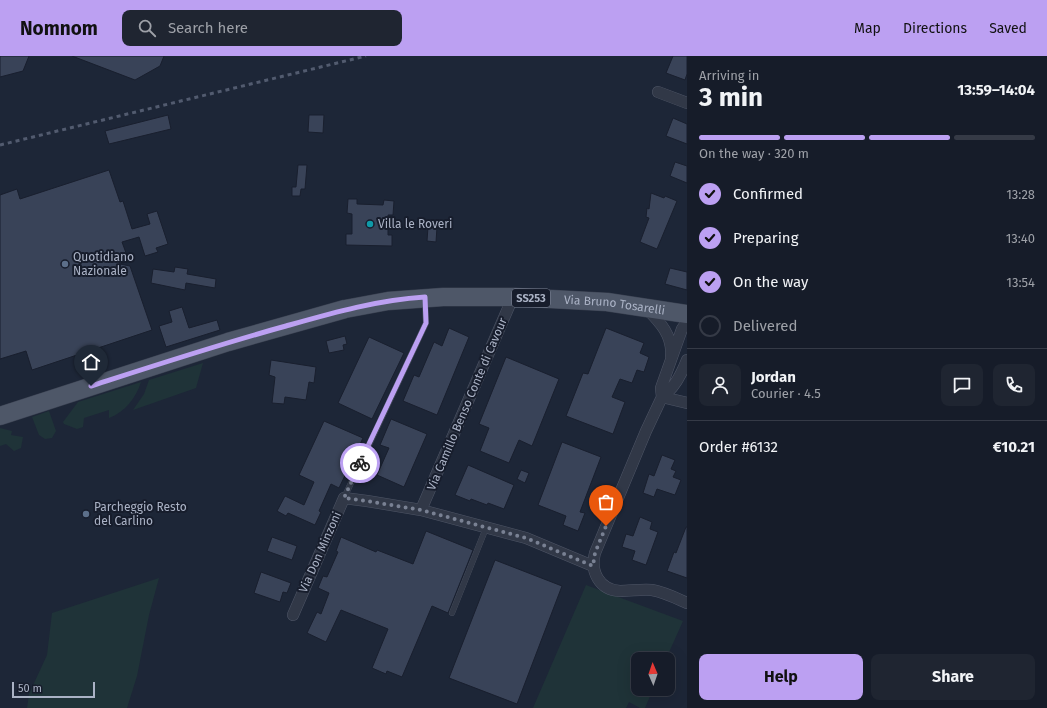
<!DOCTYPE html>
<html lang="en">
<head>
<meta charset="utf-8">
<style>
	:root { --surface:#161c29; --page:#1f2531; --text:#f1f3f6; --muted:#9ea1a8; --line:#353a46; --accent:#bca0f2 }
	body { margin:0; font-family:"Fira Sans",sans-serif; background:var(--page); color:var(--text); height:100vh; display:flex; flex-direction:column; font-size:15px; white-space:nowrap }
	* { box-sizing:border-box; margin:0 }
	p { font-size:13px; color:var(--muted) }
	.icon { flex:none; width:22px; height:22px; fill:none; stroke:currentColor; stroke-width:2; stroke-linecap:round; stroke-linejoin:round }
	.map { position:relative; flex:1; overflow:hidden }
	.sheet { display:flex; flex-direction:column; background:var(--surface); width:360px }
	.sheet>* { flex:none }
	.needle { width:26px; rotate:358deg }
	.fabs { position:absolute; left:631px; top:596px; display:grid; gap:8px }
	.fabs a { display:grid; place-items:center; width:44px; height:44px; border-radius:8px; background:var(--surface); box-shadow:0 4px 16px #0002,0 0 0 1px var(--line); font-size:20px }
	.scale { position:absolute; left:12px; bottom:10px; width:83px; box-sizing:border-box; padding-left:4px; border:2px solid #aab2c5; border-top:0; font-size:11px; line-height:14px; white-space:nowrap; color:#aab2c5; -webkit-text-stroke:3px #171d2c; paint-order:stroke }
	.pin { position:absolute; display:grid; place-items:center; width:34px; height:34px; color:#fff; margin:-41px -17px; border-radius:50% 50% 50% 0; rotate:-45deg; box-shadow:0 0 4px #0007 }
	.pin .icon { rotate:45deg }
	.courier { position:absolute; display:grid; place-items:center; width:40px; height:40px; margin:-20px; border:3px solid #bca0f2; border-radius:50%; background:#fff; color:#222; box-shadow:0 1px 5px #0007 }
	.overview em { font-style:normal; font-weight:700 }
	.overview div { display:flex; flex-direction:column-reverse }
	.overview { display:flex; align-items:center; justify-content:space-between; height:68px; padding:0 12px }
	h1 { font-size:26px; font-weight:700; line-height:30px }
	.bar { display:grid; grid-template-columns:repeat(4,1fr); gap:6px 4px; align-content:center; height:48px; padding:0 12px }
	.bar i { height:5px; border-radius:3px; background:var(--line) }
	.bar .selected { background:var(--accent) }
	.bar p { grid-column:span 4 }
	.line { display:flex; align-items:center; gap:10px; padding:0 12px; border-top:1px solid var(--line) }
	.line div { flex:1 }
	.round { display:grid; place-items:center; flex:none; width:42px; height:42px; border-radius:8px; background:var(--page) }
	ol { padding:0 12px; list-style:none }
	li { display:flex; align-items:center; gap:12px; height:44px }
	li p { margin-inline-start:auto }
	li .icon { padding:4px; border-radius:50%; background:var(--accent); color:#111; stroke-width:4 }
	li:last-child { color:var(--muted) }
	li i { width:22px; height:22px; border:2px solid var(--line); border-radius:50% }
	.action { display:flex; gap:8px; margin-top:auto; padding:8px 12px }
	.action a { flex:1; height:46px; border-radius:8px; background:var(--accent); color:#111; font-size:16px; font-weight:700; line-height:46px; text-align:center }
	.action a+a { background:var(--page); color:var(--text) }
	header { display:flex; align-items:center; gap:24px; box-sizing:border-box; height:56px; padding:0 20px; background:var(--accent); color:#111 }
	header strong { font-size:19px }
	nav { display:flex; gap:22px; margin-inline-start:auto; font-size:14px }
	.search { width:280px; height:36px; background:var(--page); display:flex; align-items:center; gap:10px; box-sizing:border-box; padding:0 14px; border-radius:8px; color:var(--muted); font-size:15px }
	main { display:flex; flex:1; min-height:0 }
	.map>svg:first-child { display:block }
</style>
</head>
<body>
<header>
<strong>Nomnom</strong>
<div class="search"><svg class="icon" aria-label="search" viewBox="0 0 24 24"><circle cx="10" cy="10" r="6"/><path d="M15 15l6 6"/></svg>Search here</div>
<nav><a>Map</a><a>Directions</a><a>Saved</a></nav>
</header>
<main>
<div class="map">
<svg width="687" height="652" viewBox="0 0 687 652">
	<rect width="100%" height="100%" fill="#1d2637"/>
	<path fill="#1f3338" d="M203,307L196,332L133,354L144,338L149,324Z
		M141,326C136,342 125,356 109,362V354L84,362L83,371L77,373L64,368L63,366L78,346Z
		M49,355L56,375L52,382L45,383L39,379L32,361Z
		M0,372L12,375L11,379L23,381L21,392L14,395L6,388L0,390Z
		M159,522L149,559L137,620L127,652H27L29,638L47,599L52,557Z
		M586,529L683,565L666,603H638V633H653L645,652H640L629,646L626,652H533Z"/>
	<path fill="#394358" stroke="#191f2e" d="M0,0H29L23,15L0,21Z
		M72,0H164L160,10L135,24Z
		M673,0H687V18L685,24L666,17Z
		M168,59L171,73L109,88L105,75Z
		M309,59H324L323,77L308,76Z
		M673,62L687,68V88L666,80Z
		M675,106L687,110V127L670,120Z
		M298,109H307L305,133H301L300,140H292V131H296Z
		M109,114L120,146L123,145L132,173L150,168L147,158L157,155L168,188L156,192L158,196L145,200L139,181L122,186L129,205L120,208L130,210L152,274L32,314L26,295L0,303V139L17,133L20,143Z
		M651,137L664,142L665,140L677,145L657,193L640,186L649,162L646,161L647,152L649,153Z
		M348,143H357V148L383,149L384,144L394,145L393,159H388V179H392V190L346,189V178H352V158L347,157Z
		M428,171H437L436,186L427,185Z
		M175,211L188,213L187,218L216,223L215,232L186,227L185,234L151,227L153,213L174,216Z
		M670,212L687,216V234L665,228Z
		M182,251L189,272L217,264L220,274L166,291L159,270L172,266L169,255Z
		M449,272L469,281L437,359L403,345L414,319L419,321L434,286L442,290Z
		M606,272L644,287L640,297L649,301L644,316L637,314L632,327L620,323L612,341L625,346L613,378L566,360L583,317L588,318Z
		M345,280L347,288L343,289L344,294L329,297L326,285Z
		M369,281L404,297L372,363L338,347Z
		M506,301L559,323L532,390L519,384L509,407L480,395L489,372L479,368Z
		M271,304L316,311L314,327L309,326L306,344L285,341L284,348L272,347L275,321L269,319Z
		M391,363L427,378L404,431L377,419L389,392L380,389Z
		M324,365L363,382L339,432L331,428L319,455L321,456L315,469L288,457L286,460L277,455L285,440L304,449L314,426L299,419Z
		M562,386L601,401L580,456L585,457L578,475L563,469L566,460L538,449Z
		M662,399L675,404L671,413L676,415L673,421L681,424L675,439L657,433L654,441L643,437L649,418L654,420Z
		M468,409L514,429L504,453L488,447L487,449L471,443L470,445L455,439Z
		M521,414L529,417L525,427L517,423Z
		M640,461L652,466L650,473L658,476L646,509L632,504L635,495L622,491L626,478L633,480Z
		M686,471H687V522L667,515L674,496L676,497Z
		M426,475L473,494L448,557L432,550L402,621L387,615L386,618L372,612L388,573L341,554L326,586L307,577L317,556L321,558L329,537L318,532L323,520L327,521L338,496L336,495L341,481L376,496L377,494L413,508Z
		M272,481L297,490L292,504L267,495Z
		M495,504L562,530L517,648L449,622Z
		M261,516L291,527L287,537L283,536L280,546L254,537Z"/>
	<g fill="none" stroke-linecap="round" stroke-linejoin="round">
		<g stroke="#4e5566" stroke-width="6">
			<path id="service" d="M344,442L426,267L425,245
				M452,557L486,472"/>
		</g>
		<g stroke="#4e5566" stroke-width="12">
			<path id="minor" d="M658,36L687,47
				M647,253C660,266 673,280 671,300
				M687,266L682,273L661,332L662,341L646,375L595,497C590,515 599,534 620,535C631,535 641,533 652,534C664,536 676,542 687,547
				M662,341C674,333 682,317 687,304
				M662,341L687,347
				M421,454L513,241
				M293,559L344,442L367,445L421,454L526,482L593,510"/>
		</g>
		<g stroke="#3a4151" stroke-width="19">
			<g id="primary">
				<path id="s1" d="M0,360L228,286L345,253L388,245L443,241H513L607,246L687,258"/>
			</g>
		</g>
		<use href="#service" stroke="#313847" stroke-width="5.5"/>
		<use href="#minor" stroke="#313847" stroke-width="11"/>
		<use href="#primary" stroke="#4e5768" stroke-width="18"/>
		<path stroke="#525b6f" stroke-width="3" stroke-dasharray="4 4" stroke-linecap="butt" d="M0,89L366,0"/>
	</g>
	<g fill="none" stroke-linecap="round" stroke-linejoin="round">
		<path stroke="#798193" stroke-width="4" stroke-dasharray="0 7.2" d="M360,407L344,442L367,445L421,454L526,482L593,510L595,497L606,470"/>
		<path stroke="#bca0f2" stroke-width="5" d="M91,330C156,309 220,288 286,270C332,257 377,244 425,241L426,267L360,407"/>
	</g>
	<circle fill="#0f9aa8" stroke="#171d2c" stroke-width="1.5" cx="370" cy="168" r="4"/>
	<g fill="#5c6f8a" stroke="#171d2c" stroke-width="1.5">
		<circle cx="65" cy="208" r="4"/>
		<circle cx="86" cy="458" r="4"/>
	</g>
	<g text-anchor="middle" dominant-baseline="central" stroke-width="4" stroke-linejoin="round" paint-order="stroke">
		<rect fill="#171d2c" stroke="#7e8597" stroke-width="1" x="512" y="233" width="38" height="18" rx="3"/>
		<g font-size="11" font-weight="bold" fill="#aab2c5">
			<text x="531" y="242">SS253</text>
		</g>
		<g font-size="12" fill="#aab2c5" stroke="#171d2c" text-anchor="start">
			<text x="378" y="168">Villa le Roveri</text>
			<text x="73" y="201">Quotidiano<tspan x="73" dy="14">Nazionale</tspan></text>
			<text x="94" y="451">Parcheggio Resto<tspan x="94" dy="14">del Carlino</tspan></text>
		</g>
		<g font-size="12" fill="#aab2c5" stroke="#171d2c">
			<text stroke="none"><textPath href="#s1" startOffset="632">Via Bruno Tosarelli</textPath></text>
			<text transform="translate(467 348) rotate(-67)">Via Camillo Benso Conte di Cavour</text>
			<text transform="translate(320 496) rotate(-66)">Via Don Minzoni</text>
		</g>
	</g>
</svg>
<div class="fabs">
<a><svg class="needle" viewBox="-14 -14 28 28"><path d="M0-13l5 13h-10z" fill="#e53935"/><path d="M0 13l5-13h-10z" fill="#9ea1a8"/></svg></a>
</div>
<div class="scale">50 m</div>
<div class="pin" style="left:606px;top:470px;background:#ea580c"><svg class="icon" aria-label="bag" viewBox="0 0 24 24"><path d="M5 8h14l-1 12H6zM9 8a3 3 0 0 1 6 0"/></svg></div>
<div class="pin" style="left:91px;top:330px;background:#1f2937"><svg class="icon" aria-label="home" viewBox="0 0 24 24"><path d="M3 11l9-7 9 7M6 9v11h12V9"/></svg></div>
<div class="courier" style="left:360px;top:407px"><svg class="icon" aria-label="bike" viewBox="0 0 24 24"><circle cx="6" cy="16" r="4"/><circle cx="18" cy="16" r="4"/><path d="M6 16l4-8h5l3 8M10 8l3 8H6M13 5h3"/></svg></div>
</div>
<section class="sheet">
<div class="overview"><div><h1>3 min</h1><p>Arriving in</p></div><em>13:59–14:04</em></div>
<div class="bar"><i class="selected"></i><i class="selected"></i><i class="selected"></i><i></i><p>On the way · 320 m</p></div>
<ol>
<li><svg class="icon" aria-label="check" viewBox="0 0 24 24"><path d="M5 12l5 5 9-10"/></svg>Confirmed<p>13:28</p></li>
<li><svg class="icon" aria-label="check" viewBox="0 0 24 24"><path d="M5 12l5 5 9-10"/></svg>Preparing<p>13:40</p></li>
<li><svg class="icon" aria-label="check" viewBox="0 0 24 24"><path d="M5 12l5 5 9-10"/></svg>On the way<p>13:54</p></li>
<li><i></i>Delivered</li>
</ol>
<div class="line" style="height:72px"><a class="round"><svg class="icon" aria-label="person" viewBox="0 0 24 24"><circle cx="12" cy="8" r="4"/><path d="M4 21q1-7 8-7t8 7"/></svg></a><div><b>Jordan</b><p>Courier · 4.5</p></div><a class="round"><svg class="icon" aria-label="chat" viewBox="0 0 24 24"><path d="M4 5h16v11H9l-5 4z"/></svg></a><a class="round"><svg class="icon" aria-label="phone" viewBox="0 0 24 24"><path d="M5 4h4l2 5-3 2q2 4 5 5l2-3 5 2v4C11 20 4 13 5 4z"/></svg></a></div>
<div class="line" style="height:52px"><div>Order #6132</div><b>€10.21</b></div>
<div class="action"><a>Help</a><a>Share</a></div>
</section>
</main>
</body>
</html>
